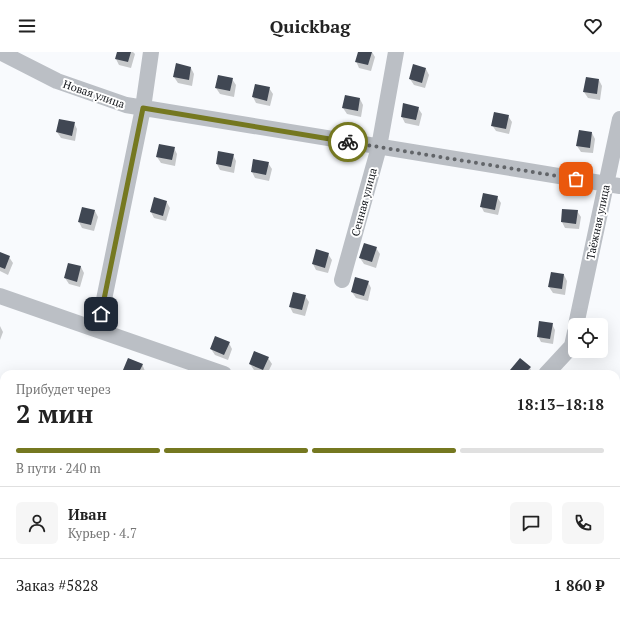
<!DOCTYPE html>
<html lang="ru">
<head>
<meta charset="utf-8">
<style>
	:root { --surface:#fff; --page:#f6f6f6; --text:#222; --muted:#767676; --line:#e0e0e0; --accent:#757820 }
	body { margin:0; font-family:"PT Serif",serif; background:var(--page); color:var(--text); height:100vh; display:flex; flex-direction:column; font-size:15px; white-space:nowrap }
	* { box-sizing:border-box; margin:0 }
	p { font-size:13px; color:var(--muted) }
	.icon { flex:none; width:22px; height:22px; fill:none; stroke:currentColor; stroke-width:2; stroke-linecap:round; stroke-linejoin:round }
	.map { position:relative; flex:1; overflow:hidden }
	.side { position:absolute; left:0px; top:318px; width:620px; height:248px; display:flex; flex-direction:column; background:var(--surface); border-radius:12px 12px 0 0; box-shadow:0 4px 16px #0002 }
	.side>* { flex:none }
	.buttons { position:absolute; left:568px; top:266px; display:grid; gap:8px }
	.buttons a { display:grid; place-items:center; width:40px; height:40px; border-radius:6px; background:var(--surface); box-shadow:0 4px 16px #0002; font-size:20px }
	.pin { position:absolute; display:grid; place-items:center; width:34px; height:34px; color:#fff; margin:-17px; border-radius:8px; box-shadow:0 2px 6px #0006 }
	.courier { position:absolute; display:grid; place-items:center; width:40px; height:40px; margin:-20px; border:3px solid #757820; border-radius:50%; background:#fff; color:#222; box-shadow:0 1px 5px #0007 }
	.overview em { font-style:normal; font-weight:700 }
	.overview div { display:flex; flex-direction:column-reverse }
	.overview { display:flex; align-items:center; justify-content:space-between; height:68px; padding:0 16px }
	h1 { font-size:26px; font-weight:700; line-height:30px }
	.bar { display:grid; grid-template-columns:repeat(4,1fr); gap:6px 4px; align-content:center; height:48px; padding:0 16px }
	.bar i { height:5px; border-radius:3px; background:var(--line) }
	.bar .current { background:var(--accent) }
	.bar p { grid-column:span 4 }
	.line { display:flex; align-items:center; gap:10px; padding:0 16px; border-top:1px solid var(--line) }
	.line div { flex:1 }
	.round { display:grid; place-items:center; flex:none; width:42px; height:42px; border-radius:6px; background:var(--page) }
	header { display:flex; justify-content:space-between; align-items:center; height:52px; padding:0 16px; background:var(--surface); font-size:18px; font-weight:700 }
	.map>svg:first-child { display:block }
</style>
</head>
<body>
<header><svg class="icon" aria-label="menu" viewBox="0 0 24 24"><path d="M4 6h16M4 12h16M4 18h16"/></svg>Quickbag<svg class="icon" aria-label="heart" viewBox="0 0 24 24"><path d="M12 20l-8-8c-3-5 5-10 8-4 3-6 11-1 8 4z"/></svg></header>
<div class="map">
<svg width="620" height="566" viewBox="0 0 620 566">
	<rect width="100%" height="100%" fill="#f8fafd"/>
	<path fill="#0003" d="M118,0H133L135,2L131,16L119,13L116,7Z
		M359,0H372L375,5L371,19L359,16L356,9Z
		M191,16L194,22L192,34L178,31L174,25Z
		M426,17L429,23L425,36L414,33L410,27Z
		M232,27L236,33L234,45L220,42L216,36Z
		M599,28L602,34L600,48L588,46L584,40Z
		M269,36L273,42L270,54L256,51L253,45Z
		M360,47L363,53L361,65L347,62L343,56Z
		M418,56L422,62L419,74L405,71L402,65Z
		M508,64L512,70L509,82L496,79L492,73Z
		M74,71L77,77L75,89L61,86L57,80Z
		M592,81L595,87L593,101L581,100L577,94Z
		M174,96L177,102L175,114L161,111L157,105Z
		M233,103L236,109L234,121L220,118L217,112Z
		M268,111L272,117L269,129L255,126L252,120Z
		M497,145L501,151L498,163L484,160L481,154Z
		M166,149L170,156L166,169L154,166L151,160Z
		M563,158L577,159L581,165L579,177L565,176L562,170Z
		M95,159L98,165L94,179L82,176L79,170Z
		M376,196L380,202L376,216L364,212L360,206Z
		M0,201L9,205L13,211L8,223L0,219Z
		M328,202L332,208L328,221L316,218L313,212Z
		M69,212L81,215L84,221L80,235L69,232L65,226Z
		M564,223L567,229L565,243L553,241L549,235Z
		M368,230L371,236L368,249L356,246L352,240Z
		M305,244L309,250L305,264L293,261L290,255Z
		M552,272L555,278L553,292L541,290L538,284Z
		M0,274L3,280L0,288Z
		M229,291L232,297L228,308L215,303L211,297Z
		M268,306L272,312L267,322L254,318L250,312Z
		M142,312L145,319L144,322H126L124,318Z
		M530,316L533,322H514L511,318Z
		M295,562H304L305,564L304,566H300Z
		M436,562H445L444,566Z"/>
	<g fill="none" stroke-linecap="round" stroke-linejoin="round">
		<path stroke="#95abd0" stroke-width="21" d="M616,358L620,355
			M524,562L527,566"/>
	</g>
	<path fill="#404753" d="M117,0H131L128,10L115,7Z
		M358,0H372L368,13L355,10Z
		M176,11L191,15L189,28L173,25Z
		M413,12L426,16L422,31L409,27Z
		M218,23L233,26L230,39L215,36Z
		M586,25L599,27L597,42L583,40Z
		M255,32L270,35L267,49L252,45Z
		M345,43L360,46L358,59L342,56Z
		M403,51L419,55L416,68L401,65Z
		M494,60L509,63L506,77L491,74Z
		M59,67L75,70L72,84L56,80Z
		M579,78L592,80L590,96L576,94Z
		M159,92L175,95L172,108L156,105Z
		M218,99L234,102L231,115L216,112Z
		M253,107L269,110L266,123L251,120Z
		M483,141L498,144L495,158L480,155Z
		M154,145L167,149L163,164L150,160Z
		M82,155L95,158L91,173L78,170Z
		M562,157L578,158L576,172L561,170Z
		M364,191L377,195L372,210L359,206Z
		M316,197L329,201L325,216L312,212Z
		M0,200L10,204L5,217L0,215Z
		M68,211L81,214L77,230L64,226Z
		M551,220L564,222L562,237L548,235Z
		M355,225L369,229L364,244L351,240Z
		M293,240L306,243L302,258L289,255Z
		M539,269L553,271L550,287L537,285Z
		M215,284L230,290L224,303L210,297Z
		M254,299L269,305L263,318L249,312Z
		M128,306L143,312L138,322H132L123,318Z
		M520,306L531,315L524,322H515L510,318Z"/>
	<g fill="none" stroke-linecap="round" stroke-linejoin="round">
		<path stroke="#bbbfc5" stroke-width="16" d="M0,0L57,29L126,53L620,134
			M342,228L379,95L396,0
			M0,244L224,322
			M576,273L620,67
			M98,277L143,56L151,0
			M546,322L572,294L575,280
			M0,405L4,406
			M616,423H620
			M385,562L393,566
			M337,566L340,562
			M406,566L407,562"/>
	</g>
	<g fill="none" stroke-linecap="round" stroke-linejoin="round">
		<path stroke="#626569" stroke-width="4" stroke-dasharray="0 7.2" d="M348,90L576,127"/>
		<path stroke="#757820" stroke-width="5" d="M101,262L143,56L348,90"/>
	</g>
	<g text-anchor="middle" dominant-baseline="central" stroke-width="4" stroke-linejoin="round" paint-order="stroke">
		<g font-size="11" fill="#12151a" stroke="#fff">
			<text transform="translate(94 42) rotate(19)">Новая улица</text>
			<text transform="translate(364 150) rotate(-75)">Сенная улица</text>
			<text transform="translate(598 170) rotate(-78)">Таёжная улица</text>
		</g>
	</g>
</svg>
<div class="buttons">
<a><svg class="icon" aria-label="locate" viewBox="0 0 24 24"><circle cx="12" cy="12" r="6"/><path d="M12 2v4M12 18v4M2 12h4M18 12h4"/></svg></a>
</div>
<div class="pin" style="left:576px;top:127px;background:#ea580c"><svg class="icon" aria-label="bag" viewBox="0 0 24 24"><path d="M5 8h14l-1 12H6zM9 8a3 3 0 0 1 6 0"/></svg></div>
<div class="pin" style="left:101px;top:262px;background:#1f2937"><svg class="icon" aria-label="home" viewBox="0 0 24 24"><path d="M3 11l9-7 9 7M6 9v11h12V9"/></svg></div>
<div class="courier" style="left:348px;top:90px"><svg class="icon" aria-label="bike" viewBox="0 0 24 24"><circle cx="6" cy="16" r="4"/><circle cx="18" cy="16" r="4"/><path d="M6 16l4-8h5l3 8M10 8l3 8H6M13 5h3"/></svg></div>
<section class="side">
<div class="overview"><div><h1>2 мин</h1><p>Прибудет через</p></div><em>18:13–18:18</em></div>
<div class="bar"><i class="current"></i><i class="current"></i><i class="current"></i><i></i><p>В пути · 240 m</p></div>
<div class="line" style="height:72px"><a class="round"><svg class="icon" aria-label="person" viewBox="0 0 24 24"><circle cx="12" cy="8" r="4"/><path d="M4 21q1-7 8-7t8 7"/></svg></a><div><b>Иван</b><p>Курьер · 4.7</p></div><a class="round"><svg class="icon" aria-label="chat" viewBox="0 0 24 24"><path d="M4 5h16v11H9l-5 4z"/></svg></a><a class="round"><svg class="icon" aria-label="phone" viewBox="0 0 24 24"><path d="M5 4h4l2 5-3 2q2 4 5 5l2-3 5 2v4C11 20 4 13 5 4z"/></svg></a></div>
<div class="line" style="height:52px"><div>Заказ #5828</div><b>1 860 ₽</b></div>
</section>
</div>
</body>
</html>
